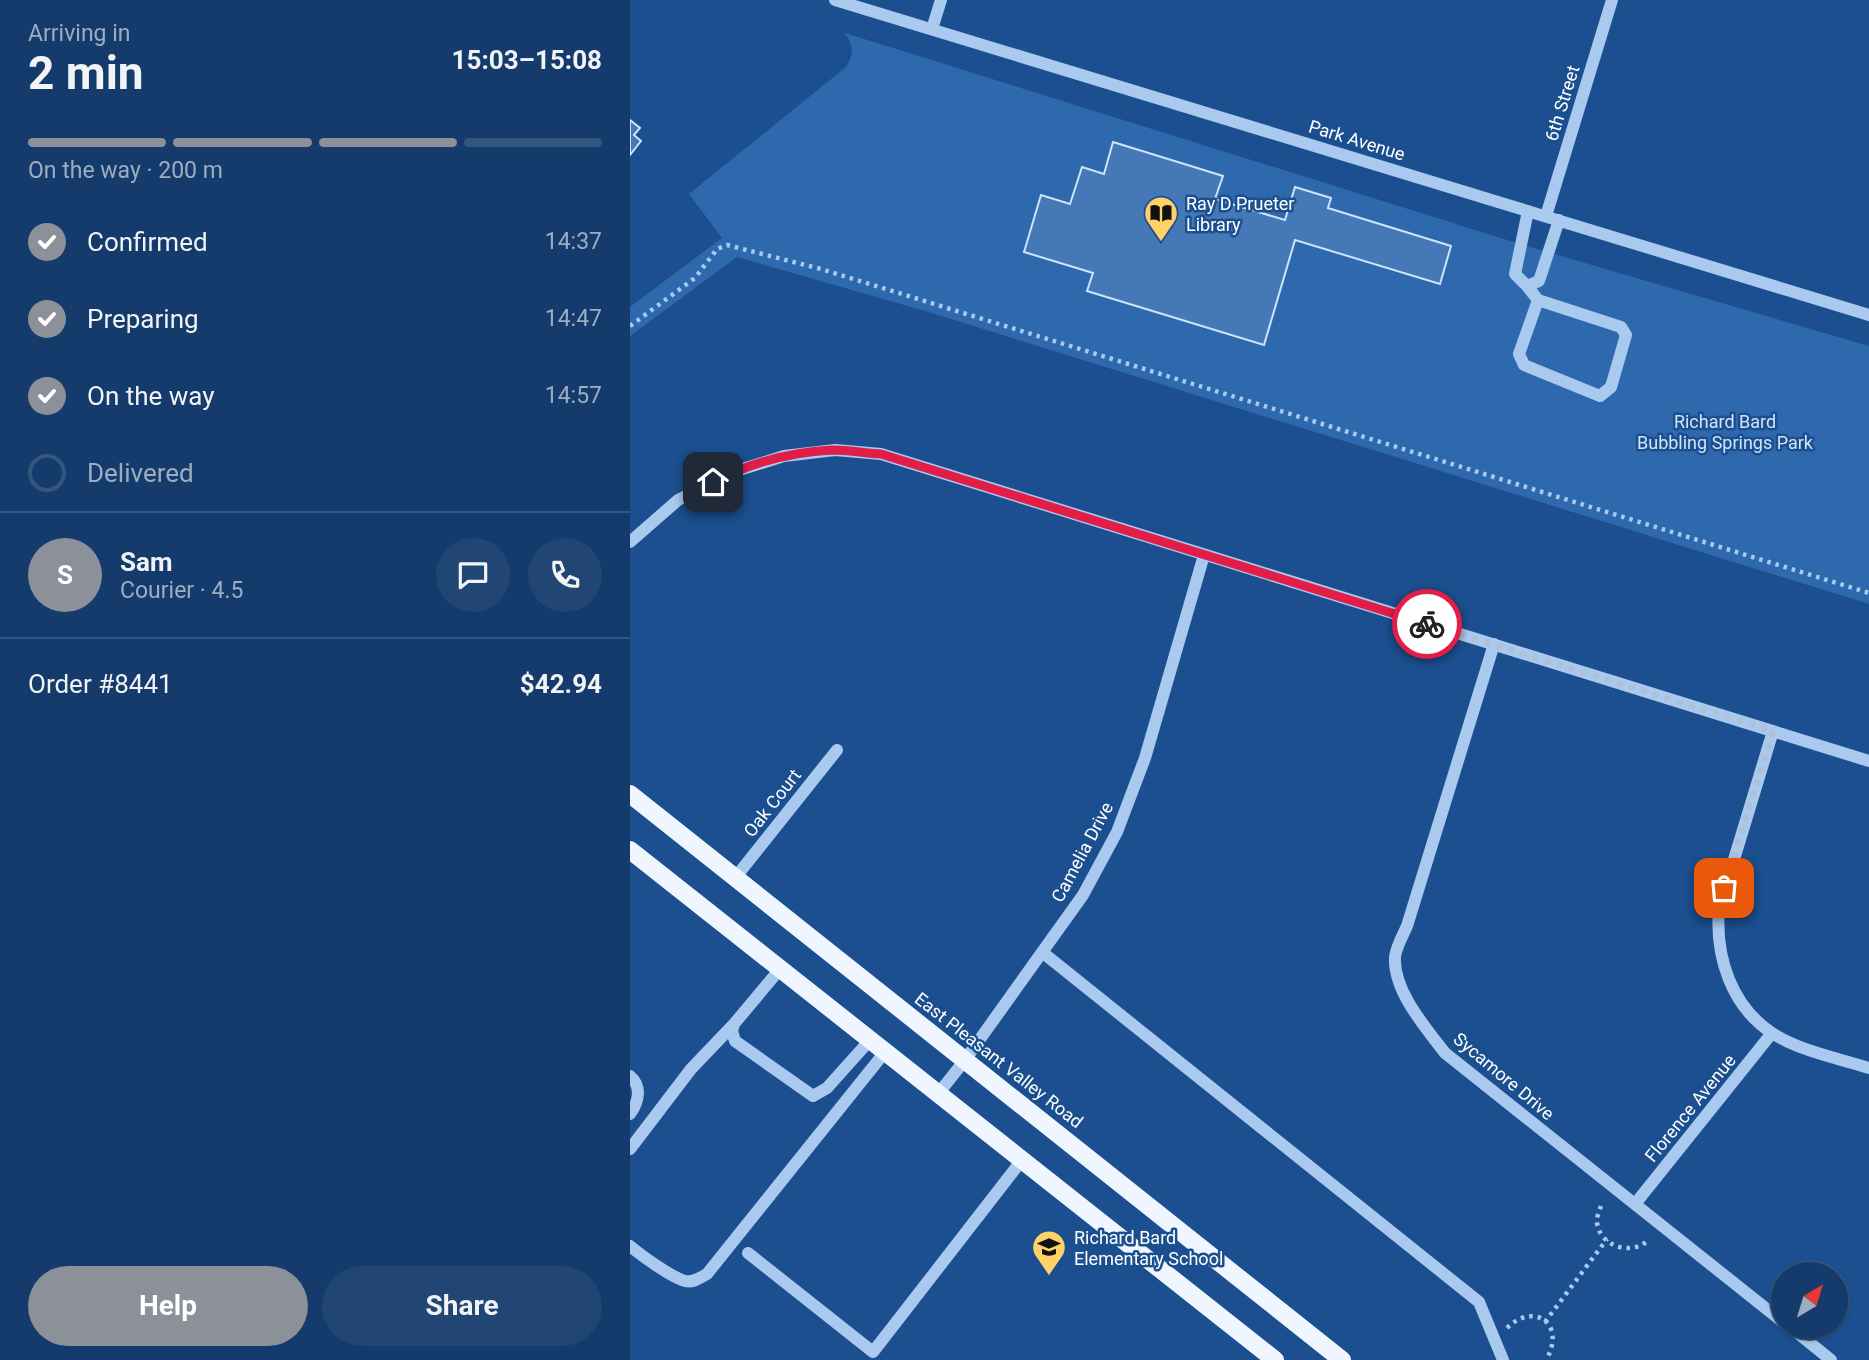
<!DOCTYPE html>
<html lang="en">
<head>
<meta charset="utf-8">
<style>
	:root { --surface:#143b6b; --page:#214673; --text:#f1f3f6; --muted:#9dadc1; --line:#33557e; --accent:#8c9099 }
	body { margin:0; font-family:Roboto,sans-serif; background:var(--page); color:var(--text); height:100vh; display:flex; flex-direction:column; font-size:26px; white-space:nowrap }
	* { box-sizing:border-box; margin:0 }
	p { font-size:23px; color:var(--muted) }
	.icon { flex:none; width:38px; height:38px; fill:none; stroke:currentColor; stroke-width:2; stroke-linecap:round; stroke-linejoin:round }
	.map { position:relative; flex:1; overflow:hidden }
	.details { display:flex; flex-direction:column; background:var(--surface); width:630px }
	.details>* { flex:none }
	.needle { width:46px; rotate:38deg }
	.controls { position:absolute; left:1141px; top:1262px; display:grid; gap:14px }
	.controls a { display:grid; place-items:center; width:77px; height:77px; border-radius:50%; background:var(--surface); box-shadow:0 2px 5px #0004,0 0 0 2px var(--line); font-size:35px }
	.pin { position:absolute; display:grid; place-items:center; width:60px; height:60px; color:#fff; margin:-30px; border-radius:14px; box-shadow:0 4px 10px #0006 }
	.courier { position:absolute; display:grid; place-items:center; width:70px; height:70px; margin:-35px; border:5px solid #e11d48; border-radius:50%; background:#fff; color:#222; box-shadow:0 2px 9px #0007 }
	.headline em { font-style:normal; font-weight:700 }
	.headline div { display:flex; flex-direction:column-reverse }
	.headline { display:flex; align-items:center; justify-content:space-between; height:119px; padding:0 28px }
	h1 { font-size:46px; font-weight:700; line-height:52px }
	.bar { display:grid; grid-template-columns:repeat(4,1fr); gap:10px 7px; align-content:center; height:84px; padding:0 28px }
	.bar i { height:9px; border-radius:5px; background:var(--line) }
	.bar .active { background:var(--accent) }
	.bar p { grid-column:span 4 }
	.line { display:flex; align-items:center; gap:18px; padding:0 28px; border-top:2px solid var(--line) }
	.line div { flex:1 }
	.round { display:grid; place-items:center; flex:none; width:74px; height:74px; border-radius:37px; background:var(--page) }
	ol { padding:0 28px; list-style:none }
	li { display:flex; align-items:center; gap:21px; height:77px }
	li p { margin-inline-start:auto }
	li .icon { padding:7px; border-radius:50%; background:var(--accent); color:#fff; stroke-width:4 }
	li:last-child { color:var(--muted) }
	li i { width:38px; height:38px; border:4px solid var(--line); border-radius:50% }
	.button { display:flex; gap:14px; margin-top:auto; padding:14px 28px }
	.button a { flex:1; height:80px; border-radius:42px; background:var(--accent); color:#fff; font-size:28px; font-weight:700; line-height:80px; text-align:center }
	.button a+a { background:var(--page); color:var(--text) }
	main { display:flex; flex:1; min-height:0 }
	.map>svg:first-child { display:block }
</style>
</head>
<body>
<main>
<section class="details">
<div class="headline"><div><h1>2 min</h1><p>Arriving in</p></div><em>15:03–15:08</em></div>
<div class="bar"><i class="active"></i><i class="active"></i><i class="active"></i><i></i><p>On the way · 200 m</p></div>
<ol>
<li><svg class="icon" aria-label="check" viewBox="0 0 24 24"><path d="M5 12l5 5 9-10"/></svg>Confirmed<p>14:37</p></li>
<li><svg class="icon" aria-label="check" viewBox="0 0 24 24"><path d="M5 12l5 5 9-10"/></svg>Preparing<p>14:47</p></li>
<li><svg class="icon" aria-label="check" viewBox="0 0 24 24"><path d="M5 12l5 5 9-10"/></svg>On the way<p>14:57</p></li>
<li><i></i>Delivered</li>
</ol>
<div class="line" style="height:126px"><b class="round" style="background:var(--accent);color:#fff">S</b><div><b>Sam</b><p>Courier · 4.5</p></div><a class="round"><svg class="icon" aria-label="chat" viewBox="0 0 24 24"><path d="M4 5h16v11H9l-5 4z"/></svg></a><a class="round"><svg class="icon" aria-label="phone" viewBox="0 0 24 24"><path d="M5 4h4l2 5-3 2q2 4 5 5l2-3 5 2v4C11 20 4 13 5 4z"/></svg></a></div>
<div class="line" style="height:91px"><div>Order #8441</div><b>$42.94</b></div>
<div class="button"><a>Help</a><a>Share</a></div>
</section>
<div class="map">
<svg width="1239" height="1360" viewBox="0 0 1239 1360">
	<rect width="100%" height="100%" fill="#1b4f8f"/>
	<path fill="#2e69ad" d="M215,33L890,244L1239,346V604L295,311L107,257L0,336V307L92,238L59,194L216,67C224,54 224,46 215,33Z"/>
	<path fill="#4478b7" stroke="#cfe3fa" stroke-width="2" d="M0,120L10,128L4,135L11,141L0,155Z
		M483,142L593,176L585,199L655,220L665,187L701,198L698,208L821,246L810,284L665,240L634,345L457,291L463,273L394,252L411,195L440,204L452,167L474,174Z"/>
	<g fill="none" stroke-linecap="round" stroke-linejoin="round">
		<path stroke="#a9c9ee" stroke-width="4.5" stroke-dasharray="3.5 5" stroke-linecap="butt" d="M0,326L65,278L87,249L97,245L191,269L1239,593
			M971,1206C969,1212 966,1218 967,1223C970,1246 1001,1256 1017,1241
			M915,1322L977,1239
			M877,1328C904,1301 937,1324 916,1360"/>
		<path stroke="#a9c9ee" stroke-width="12" d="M205,0L1239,315
			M302,29L311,0
			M898,211L885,274L897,286L909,281L929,220
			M916,216L982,0
			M897,286L908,300L991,327L996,335L981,387L970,396L894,365L889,354L908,300
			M0,542L48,500L100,473L154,456L205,450L251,454L1239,761
			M864,644L777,926C773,935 766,947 765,957C763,991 796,1028 815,1053L1153,1322
			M1143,731L1089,909C1085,956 1101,1006 1142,1033C1170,1051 1207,1058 1239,1068
			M105,878L207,750
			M412,952L849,1302L873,1360
			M150,969L104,1024L102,1031L105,1041L183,1096L197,1088L240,1040
			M0,1076C12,1086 9,1102 0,1114
			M308,1094L335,1060L453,895L487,832L515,758L574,555
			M0,1149L61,1069L104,1024
			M1005,1204L1142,1033
			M0,1246C12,1256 41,1277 55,1281C63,1283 70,1278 77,1274L255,1052
			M118,1253L243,1352L392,1160
			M1159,1326L1201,1360"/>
		<path stroke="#f0f6ff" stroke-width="18" d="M0,794L712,1360
			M0,850L645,1360"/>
	</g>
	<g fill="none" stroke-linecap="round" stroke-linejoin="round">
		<path stroke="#afc1d8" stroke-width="7" stroke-dasharray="0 12.6" d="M797,624L1143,731L1094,888"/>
		<path stroke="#e11d48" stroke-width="9" d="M83,482C120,463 161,452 202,450C218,450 235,453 251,454L797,624"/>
	</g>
	<defs>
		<g id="library-pin" transform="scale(1.75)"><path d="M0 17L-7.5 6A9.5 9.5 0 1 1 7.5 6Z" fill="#ffd166" stroke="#1b4f8f"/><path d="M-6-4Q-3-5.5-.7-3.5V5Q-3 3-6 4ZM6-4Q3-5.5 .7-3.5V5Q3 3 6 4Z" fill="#111"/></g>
		<g id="school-pin" transform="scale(1.75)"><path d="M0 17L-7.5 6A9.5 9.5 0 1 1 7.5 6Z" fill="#ffd166" stroke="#1b4f8f"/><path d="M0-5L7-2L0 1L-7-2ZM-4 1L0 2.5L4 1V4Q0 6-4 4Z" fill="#111"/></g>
	</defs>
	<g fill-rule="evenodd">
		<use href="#library-pin" x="531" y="213"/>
		<use href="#school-pin" x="419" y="1247"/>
	</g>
	<g text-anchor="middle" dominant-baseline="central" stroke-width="5" stroke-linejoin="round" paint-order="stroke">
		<g font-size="18" fill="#fff" stroke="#1b4f8f">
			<text transform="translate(932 103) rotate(-73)">6th Street</text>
			<text transform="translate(727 140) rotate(17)">Park Avenue</text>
			<text transform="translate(142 803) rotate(-52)">Oak Court</text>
			<text transform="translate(452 852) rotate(-62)">Camelia Drive</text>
			<text transform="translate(369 1060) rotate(38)">East Pleasant Valley Road</text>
			<text transform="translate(874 1076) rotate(40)">Sycamore Drive</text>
			<text transform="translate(1060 1108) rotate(-51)">Florence Avenue</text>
		</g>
		<g font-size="18" fill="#fff" stroke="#1b4f8f" text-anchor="start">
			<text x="556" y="203">Ray D Prueter<tspan x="556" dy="21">Library</tspan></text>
			<text x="444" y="1237">Richard Bard<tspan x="444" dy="21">Elementary School</tspan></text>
		</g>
		<g font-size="18" fill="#cfe3fa" stroke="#1b4f8f">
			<text x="1095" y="421">Richard Bard<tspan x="1095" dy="21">Bubbling Springs Park</tspan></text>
		</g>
	</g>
</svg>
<div class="controls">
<a><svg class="needle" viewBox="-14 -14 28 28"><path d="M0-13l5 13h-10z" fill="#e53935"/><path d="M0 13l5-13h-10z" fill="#9dadc1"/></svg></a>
</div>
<div class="pin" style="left:1094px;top:888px;background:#ea580c"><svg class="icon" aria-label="bag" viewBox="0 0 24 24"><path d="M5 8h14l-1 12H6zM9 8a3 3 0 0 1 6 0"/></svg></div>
<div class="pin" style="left:83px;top:482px;background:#1f2937"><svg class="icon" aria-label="home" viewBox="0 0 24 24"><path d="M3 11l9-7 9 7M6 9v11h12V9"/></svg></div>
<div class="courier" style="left:797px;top:624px"><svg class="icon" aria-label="bike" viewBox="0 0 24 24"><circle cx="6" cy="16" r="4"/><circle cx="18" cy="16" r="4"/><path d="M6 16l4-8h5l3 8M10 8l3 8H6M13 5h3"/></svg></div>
</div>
</main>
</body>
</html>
